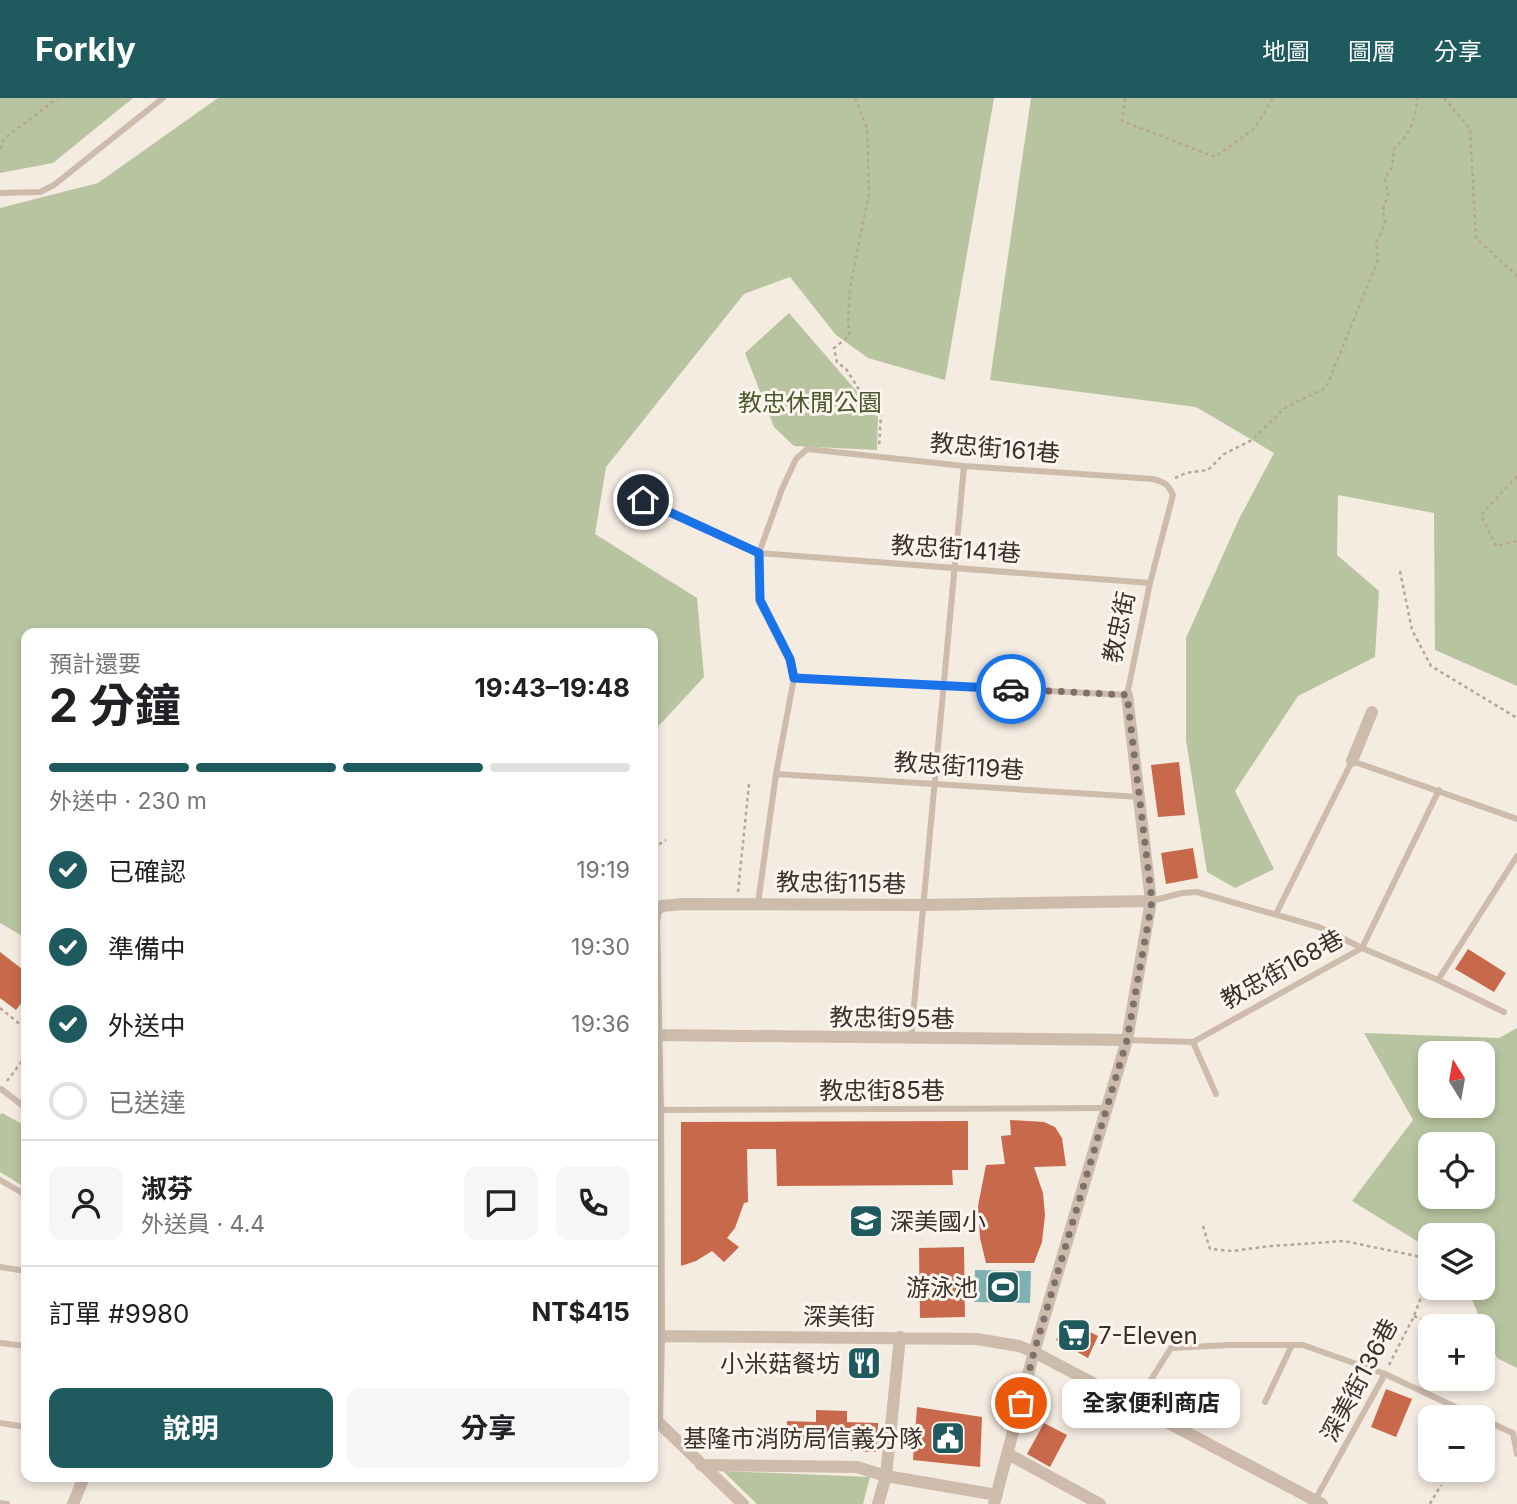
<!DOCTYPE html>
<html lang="zh-TW">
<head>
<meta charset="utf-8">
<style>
	:root { --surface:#fff; --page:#f6f6f6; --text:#202124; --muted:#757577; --line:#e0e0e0; --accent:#1f5a5e }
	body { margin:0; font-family:Inter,"Noto Sans TC",sans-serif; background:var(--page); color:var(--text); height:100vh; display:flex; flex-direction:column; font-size:26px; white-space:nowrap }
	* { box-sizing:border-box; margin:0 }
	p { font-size:23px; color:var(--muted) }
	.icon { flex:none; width:38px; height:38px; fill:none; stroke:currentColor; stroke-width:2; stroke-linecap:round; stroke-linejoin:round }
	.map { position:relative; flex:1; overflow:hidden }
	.details { position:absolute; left:21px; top:530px; width:637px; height:854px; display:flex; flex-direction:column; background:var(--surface); border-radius:14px; box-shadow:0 4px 10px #0003 }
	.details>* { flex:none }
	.needle { width:46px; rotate:349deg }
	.tools { position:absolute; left:1418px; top:943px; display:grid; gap:14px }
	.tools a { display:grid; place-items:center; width:77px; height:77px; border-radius:14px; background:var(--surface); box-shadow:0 4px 10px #0003; font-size:35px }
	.pin { position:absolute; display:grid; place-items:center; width:60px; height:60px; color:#fff; margin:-30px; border:4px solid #fff; border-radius:50%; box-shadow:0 2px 7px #0007 }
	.courier { position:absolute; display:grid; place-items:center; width:70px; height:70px; margin:-35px; border:5px solid #1a73e8; border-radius:50%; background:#fff; color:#222; box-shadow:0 2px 9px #0007 }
	.bubble { position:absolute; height:49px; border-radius:14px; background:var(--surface); box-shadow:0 4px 10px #0003; font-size:23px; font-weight:700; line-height:49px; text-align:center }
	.summary em { font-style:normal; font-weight:700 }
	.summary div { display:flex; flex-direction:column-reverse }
	.summary { display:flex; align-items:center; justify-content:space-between; height:119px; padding:0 28px }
	h1 { font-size:46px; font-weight:700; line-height:52px }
	.bar { display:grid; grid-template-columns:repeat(4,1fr); gap:10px 7px; align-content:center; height:84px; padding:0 28px }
	.bar i { height:9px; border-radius:5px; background:var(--line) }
	.bar .on { background:var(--accent) }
	.bar p { grid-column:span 4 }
	.line { display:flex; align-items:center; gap:18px; padding:0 28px; border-top:2px solid var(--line) }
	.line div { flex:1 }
	.round { display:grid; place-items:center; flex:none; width:74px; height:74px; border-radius:14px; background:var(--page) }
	ol { padding:0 28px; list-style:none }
	li { display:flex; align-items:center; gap:21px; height:77px }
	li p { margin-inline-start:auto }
	li .icon { padding:7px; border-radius:50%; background:var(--accent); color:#fff; stroke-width:4 }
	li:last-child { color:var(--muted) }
	li i { width:38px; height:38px; border:4px solid var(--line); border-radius:50% }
	.primary-button { display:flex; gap:14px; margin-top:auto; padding:14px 28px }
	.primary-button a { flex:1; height:80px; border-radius:14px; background:var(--accent); color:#fff; font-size:28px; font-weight:700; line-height:80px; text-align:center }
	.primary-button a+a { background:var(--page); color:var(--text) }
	header { display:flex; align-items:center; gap:42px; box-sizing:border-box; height:98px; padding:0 35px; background:var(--accent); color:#fff }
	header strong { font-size:33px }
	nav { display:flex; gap:38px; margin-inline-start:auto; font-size:24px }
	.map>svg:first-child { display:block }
</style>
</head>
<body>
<header>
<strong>Forkly</strong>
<nav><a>地圖</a><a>圖層</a><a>分享</a></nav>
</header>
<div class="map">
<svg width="1517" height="1406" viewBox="0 0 1517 1406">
	<rect width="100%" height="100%" fill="#f4ebe1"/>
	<path fill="#b8c4a0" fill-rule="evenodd" d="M0,0H133L53,65L0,75Z
		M218,0H994L945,282L868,260L836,237L790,179L744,196L606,369L595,436L697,500L704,579L653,634V536H26V840L0,825V110L98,85Z
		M1031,0H1517V588L1435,552L1434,415L1338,397L1337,457L1379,493L1375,559L1298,598L1235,693L1274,771L1235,790L1207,774L1186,642V540L1239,421L1274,355L1196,309L990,282Z
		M789,215L878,318L877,352L794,348L774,329L745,255Z
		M1517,930V1270L1497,1260L1467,1190H1482V1138H1430V1151L1352,1103L1413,1022L1364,935L1499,940ZM1430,956H1482V1008H1430ZM1482,1046V1099H1430V1046Z
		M2,1015L26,1028V1090L0,1074V1017Z
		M723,1373L870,1379L863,1406H757Z"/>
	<path fill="#7fb0b2" d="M975,1172L1031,1173L1030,1205L974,1204Z"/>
	<path fill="#c8694b" d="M1179,664L1185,717L1158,719L1151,667Z
		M1193,750L1198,780L1166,786L1161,755Z
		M1468,851L1506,875L1494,894L1455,871Z
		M0,854L26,874V899L16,912L0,900Z
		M1010,1022L1044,1024L1055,1029L1062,1040L1066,1068L1034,1069L1043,1095L1045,1117L1042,1144L1034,1165H986L980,1140L978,1108L986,1067L1005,1066L1001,1038L1011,1037Z
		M968,1023V1072H952L953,1087L777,1088L776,1051H747L748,1104L744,1105L735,1130L727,1140L739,1149L724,1164L712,1153L696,1163L681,1168V1024Z
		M964,1149L965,1219L920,1220L919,1150Z
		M1066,1222L1098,1238L1088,1260L1056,1242Z
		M1386,1291L1412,1301L1396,1339L1371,1329Z
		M917,1309L982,1319L980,1369L913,1362Z
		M816,1312L847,1313V1324L878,1325L877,1354L846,1353V1344L815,1343V1352L786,1351L787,1323L816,1324Z
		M1044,1325L1067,1337L1050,1369L1027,1356Z"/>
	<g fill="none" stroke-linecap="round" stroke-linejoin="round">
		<path stroke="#b9a596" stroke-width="2.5" stroke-dasharray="3.5 3.5" stroke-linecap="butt" d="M855,0L867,30L869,95L850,190L848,223L849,238L834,250L837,264L846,271L863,298L881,317L879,349
			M1125,0L1122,23L1215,59L1255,30L1273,0
			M1444,0L1470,31L1476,140L1517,178
			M0,51L5,40L58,0
			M1517,378L1481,417L1496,448L1517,443
			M1175,380L1186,375L1208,372L1224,356L1252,342L1286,309L1326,290L1378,162L1376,145L1385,126L1383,112L1388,97L1385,80L1392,69L1394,50C1410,38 1416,19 1417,0
			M1400,473L1412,532L1431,568L1517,620
			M653,750L666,742
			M738,794L749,686
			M0,910L26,931
			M7,983L26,958
			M1203,1128L1210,1151L1232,1153L1271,1148L1344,1143L1426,1160L1430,1166
			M1414,1218L1436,1228
			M1389,1267L1414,1218L1430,1175
			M1430,1406L1441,1387"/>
		<path stroke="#cdbbac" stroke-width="6" d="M0,95L40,94L54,87L163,0
			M620,391L759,455L1150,485
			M776,676L1140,699
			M1151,803L1182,795L1197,794L1319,829L1362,850L1438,882
			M758,805L776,676L794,580L790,561L759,502V455L782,391L796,361L807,351L964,368L1153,381C1164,384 1168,386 1173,397L1150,485L1127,597L794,580
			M1276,816L1352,663L1517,721
			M1504,914L1438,882L1517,758
			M911,940L964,368
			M1127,942L1193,944L1362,850L1439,692
			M1193,944L1216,996
			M1,991L26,1010
			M658,1012L1107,1010
			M0,1082L26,1097
			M0,1169L26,1173
			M0,1245L26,1248
			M1265,1304L1292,1247
			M1136,1305L1171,1250L1229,1247H1303L1385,1276L1479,1320
			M1482,1321L1513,1335L1517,1356
			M0,1325L26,1329
			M1315,1402L1385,1276
			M0,1405L7,1406"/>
		<path stroke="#cdbbac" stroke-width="12" d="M1352,663L1372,614
			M657,937L1127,942
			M653,1238L977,1241L1019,1248L1034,1254L1322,1406
			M1008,1356L1100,1406
			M701,1367L857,1369L886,1378L997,1397
			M73,1406L84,1379
			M743,1406L657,1323L659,1238L658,1012L654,824L656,812L662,808L683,806L923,807L1151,803
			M878,1406L886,1378L900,1239
			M994,1406L1034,1254L1127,942L1151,803L1127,597"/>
	</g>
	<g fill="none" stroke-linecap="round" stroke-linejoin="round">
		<path stroke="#7c716b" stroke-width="7" stroke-dasharray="0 12.6" d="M1011,591L1127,597L1152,803L1127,942L1034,1254L1021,1305"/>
		<path stroke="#1a73e8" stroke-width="9" d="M643,402L759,455L760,502L790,561L794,580L1011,591"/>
	</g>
	<defs>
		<g id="school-square" transform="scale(1.75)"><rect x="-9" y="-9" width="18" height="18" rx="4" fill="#1f5a5e" stroke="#fbf5ee"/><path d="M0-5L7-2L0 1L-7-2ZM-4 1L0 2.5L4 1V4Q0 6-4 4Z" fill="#fff"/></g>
		<g id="stadium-square" transform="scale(1.75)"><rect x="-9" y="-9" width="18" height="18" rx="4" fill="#1f5a5e" stroke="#fbf5ee"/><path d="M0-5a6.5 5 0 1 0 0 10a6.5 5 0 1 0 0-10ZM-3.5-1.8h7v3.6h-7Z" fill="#fff"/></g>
		<g id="supermarket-square" transform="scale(1.75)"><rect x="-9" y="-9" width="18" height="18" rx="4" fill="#1f5a5e" stroke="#fbf5ee"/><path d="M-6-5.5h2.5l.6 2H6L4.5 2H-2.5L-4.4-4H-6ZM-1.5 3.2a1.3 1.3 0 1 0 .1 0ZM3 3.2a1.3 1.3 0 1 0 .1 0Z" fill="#fff"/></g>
		<g id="restaurant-square" transform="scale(1.75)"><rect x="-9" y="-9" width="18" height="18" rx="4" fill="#1f5a5e" stroke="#fbf5ee"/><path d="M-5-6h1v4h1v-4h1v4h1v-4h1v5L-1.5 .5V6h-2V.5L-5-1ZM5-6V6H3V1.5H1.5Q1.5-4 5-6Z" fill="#fff"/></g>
		<g id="civic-square" transform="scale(1.75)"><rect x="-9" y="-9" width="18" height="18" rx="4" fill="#1f5a5e" stroke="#fbf5ee"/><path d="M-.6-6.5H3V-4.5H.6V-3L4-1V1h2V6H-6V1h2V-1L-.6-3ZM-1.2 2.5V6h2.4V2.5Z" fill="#fff"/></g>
	</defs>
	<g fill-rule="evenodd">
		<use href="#school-square" x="866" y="1123"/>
		<use href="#stadium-square" x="1003" y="1189"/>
		<use href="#supermarket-square" x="1074" y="1237"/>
		<use href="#restaurant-square" x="864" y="1265"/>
		<use href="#civic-square" x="948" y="1340"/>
	</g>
	<g text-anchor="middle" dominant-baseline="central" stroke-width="6" stroke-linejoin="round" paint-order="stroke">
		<g font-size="24" fill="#4a5a2e" stroke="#fbf5ee">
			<text x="810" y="304">教忠休閒公園</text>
		</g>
		<g font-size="24" fill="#3b302b" stroke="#fbf5ee">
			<text transform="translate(995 350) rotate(5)">教忠街161巷</text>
			<text transform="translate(956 451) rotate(4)">教忠街141巷</text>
			<text transform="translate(1119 529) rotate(-78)">教忠街</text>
			<text transform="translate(959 668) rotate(4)">教忠街119巷</text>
			<text transform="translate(841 785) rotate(1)">教忠街115巷</text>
			<text transform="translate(1282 871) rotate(-29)">教忠街168巷</text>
			<text transform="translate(892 920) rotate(1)">教忠街95巷</text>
			<text x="882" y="992">教忠街85巷</text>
			<text x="839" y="1218">深美街</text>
			<text transform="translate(1359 1282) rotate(-62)">深美街136巷</text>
		</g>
		<g font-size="24" fill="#3b302b" stroke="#fbf5ee" text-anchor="end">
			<text x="890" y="1123" text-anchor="start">深美國小</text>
			<text x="978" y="1189">游泳池</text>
			<text x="1098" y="1237" text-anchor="start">7-Eleven</text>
			<text x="840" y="1265">小米菇餐坊</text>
			<text x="923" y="1340">基隆市消防局信義分隊</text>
		</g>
	</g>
</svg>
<div class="tools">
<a><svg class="needle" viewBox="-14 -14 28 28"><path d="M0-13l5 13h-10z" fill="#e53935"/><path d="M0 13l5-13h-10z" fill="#757577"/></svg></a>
<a><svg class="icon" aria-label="locate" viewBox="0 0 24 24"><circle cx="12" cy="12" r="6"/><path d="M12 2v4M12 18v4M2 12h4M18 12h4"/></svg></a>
<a><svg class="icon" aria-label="layers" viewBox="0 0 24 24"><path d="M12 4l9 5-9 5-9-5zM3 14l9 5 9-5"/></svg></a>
<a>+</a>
<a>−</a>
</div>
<div class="pin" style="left:1021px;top:1305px;background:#ea580c"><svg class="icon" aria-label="bag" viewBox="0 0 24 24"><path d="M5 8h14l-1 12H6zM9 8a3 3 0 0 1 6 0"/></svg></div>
<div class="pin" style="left:643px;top:402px;background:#1f2937"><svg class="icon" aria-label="home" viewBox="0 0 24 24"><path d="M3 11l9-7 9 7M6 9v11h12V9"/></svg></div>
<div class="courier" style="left:1011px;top:591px"><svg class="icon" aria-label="car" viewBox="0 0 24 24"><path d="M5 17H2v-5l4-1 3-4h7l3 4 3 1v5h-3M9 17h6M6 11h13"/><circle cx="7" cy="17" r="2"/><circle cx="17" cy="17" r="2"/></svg></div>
<div class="bubble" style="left:1062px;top:1281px;width:178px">全家便利商店</div>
<section class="details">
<div class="summary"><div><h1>2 分鐘</h1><p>預計還要</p></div><em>19:43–19:48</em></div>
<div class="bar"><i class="on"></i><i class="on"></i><i class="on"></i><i></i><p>外送中 · 230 m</p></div>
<ol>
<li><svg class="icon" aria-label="check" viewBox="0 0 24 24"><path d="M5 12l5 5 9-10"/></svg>已確認<p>19:19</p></li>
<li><svg class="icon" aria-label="check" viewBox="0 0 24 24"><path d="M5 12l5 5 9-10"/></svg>準備中<p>19:30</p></li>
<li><svg class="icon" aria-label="check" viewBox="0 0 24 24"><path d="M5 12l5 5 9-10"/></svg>外送中<p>19:36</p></li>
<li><i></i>已送達</li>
</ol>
<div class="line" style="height:126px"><a class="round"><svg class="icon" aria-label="person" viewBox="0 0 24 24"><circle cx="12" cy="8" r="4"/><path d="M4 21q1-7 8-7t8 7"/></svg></a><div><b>淑芬</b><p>外送員 · 4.4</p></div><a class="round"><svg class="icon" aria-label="chat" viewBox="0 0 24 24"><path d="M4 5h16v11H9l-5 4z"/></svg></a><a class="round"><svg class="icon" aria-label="phone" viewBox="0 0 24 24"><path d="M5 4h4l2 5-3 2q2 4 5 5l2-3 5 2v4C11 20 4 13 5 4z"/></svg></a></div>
<div class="line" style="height:91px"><div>訂單 #9980</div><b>NT$415</b></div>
<div class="primary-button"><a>說明</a><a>分享</a></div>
</section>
</div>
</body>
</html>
